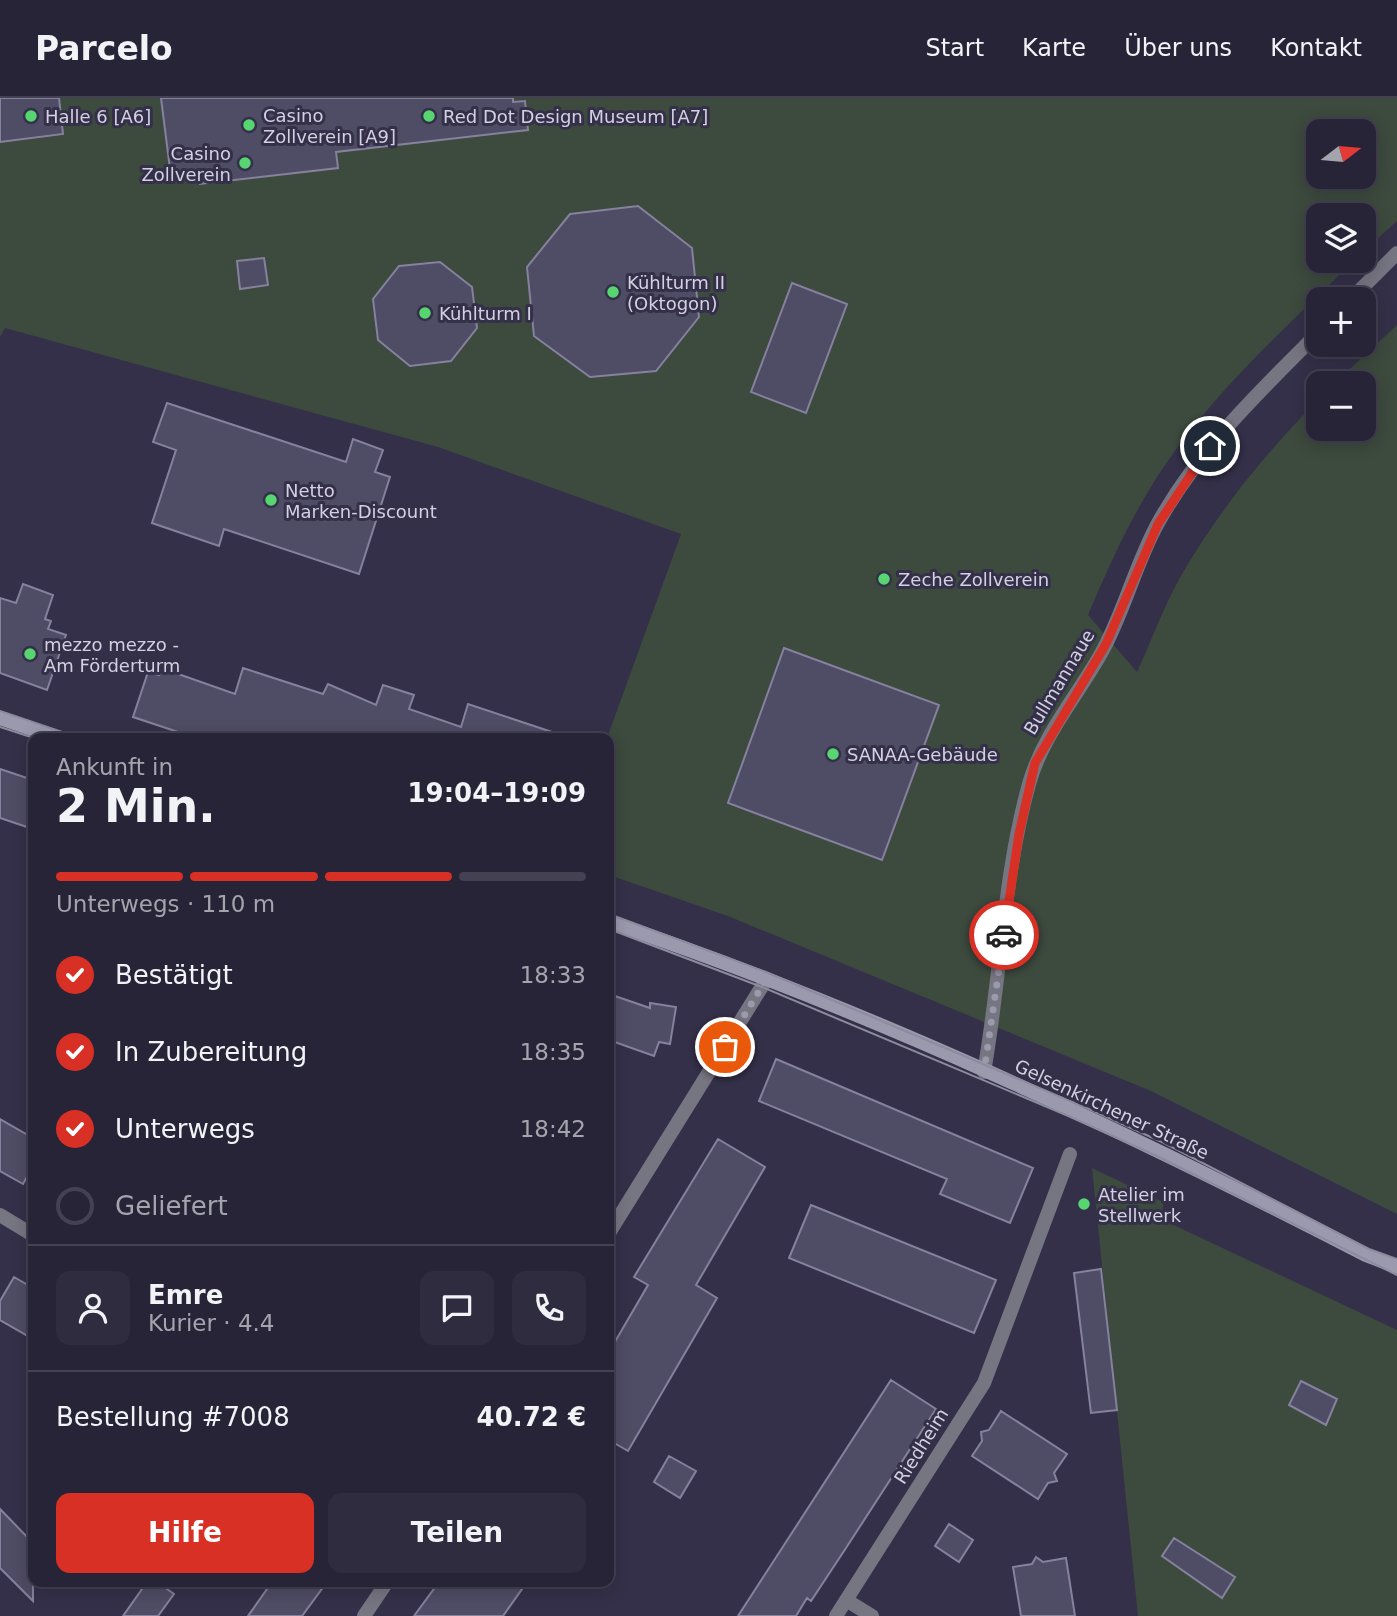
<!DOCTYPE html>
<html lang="de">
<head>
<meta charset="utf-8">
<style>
	:root { --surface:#272437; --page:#2f2c3f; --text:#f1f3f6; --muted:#a4a4ad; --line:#434152; --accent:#d93025 }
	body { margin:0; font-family:"DejaVu Sans",sans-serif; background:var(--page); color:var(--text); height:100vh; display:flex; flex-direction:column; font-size:26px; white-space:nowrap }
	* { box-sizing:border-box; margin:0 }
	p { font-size:23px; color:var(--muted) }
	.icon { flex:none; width:38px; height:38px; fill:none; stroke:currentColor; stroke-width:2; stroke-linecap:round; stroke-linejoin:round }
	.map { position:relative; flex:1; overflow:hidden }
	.side { position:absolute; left:28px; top:635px; width:586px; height:854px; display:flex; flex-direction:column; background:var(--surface); border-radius:14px; box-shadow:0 4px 18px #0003,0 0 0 2px var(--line) }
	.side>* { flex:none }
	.needle { width:46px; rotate:74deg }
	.buttons { position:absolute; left:1306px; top:21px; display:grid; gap:14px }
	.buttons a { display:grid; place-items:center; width:70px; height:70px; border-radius:14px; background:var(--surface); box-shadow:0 4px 18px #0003,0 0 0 2px var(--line); font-size:35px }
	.pin { position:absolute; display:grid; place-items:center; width:60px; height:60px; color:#fff; margin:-30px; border:4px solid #fff; border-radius:50%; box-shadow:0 2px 7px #0007 }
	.courier { position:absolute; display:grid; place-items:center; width:70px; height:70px; margin:-35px; border:5px solid #d93025; border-radius:50%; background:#fff; color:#222; box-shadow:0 2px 9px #0007 }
	.head em { font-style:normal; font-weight:800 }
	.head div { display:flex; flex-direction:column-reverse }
	.head { display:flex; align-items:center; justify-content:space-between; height:119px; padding:0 28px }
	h1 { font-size:46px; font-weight:800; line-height:52px }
	.bar { display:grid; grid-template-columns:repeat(4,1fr); gap:10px 7px; align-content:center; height:84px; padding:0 28px }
	.bar i { height:9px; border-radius:5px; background:var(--line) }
	.bar .current { background:var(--accent) }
	.bar p { grid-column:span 4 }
	.line { display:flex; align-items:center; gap:18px; padding:0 28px; border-top:2px solid var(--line) }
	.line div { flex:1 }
	.round { display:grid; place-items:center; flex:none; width:74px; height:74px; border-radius:14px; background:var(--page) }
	ol { padding:0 28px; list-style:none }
	li { display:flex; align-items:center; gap:21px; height:77px }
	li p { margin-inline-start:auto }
	li .icon { padding:7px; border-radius:50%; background:var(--accent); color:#fff; stroke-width:4 }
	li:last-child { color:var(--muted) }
	li i { width:38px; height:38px; border:4px solid var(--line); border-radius:50% }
	.action { display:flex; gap:14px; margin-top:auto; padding:14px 28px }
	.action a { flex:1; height:80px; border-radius:14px; background:var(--accent); color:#fff; font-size:28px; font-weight:800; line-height:80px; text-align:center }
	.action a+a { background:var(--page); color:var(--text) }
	header { display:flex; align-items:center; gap:42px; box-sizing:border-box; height:98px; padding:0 35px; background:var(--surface); border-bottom:2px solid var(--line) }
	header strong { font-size:33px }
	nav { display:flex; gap:38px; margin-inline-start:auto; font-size:24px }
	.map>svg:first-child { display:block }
</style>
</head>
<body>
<header>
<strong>Parcelo</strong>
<nav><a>Start</a><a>Karte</a><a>Über uns</a><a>Kontakt</a></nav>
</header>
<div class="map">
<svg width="1397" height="1518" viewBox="0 0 1397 1518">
	<rect width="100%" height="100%" fill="#343049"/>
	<path fill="#3d4a3e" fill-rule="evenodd" d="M0,0H1397V123L1363,154V117H1318V163H1354C1285,230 1209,298 1157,379C1129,423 1108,470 1088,517L1137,574C1152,542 1164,507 1182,476C1220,411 1265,356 1318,302V331H1363V285H1335L1397,227V1116L1151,993L728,818L609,777L607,640L681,436L438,349L5,230L0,239ZM1318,33H1363V79H1318Z
		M1092,1070L1163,1104V1122L1397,1232V1518H1138Z"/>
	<path fill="#4f4c65" stroke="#85819e" stroke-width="2" d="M0,0H59L63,36L0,44Z
		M161,0H513V4L525,3L528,32L336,54L338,70L200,86L199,75L171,79Z
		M638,108L692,150L699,219L656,273L590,279L534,238L527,169L570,116Z
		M264,160L268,187L240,191L237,163Z
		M440,164L472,189L477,230L451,263L410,268L378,242L373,201L399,168Z
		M792,185L847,206L806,315L751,294Z
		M167,305L346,364L353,341L383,352L375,374L390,379L359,476L224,431L219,448L152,425L176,352L153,344Z
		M23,486L53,497L45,521L51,523L48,531L66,537L47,592L0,575V500L16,505Z
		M784,550L939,607L882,762L728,705Z
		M243,570L323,596L328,586L376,607L383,587L414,597L409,611L461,629L468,606L558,636L557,640H196L133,619L148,574L159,577L164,571L235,596Z
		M0,671L33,682V731L0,720Z
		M609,896L650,910V905L676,909L670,946L659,944L654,958L609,942Z
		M776,961L1033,1070L1010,1125L940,1096L947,1081L759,1003Z
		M0,1021L33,1040V1068L23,1086L0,1073Z
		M718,1041L765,1069L696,1187L717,1200L628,1353L609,1342V1254L648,1187L634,1179Z
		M811,1107L996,1182L974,1235L789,1160Z
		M1101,1171L1117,1312L1091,1315L1074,1175Z
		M14,1179L33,1190V1241L0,1222V1203Z
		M891,1282L936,1311L846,1450L811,1503L807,1500L796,1518H738Z
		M1301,1283L1337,1301L1326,1327L1289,1307Z
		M1001,1313L1067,1356L1054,1375L1057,1383L1048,1385L1038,1401L972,1358L982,1343L981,1334L989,1332Z
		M669,1358L696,1373L680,1400L654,1384Z
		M0,1411L33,1445V1503L0,1470Z
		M949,1426L973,1442L959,1464L935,1448Z
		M1174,1440L1235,1479L1222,1500L1162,1458Z
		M1036,1459L1043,1464L1066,1460L1075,1518H1021L1013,1469L1032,1466Z
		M147,1484H157L174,1496L158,1518H123Z
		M272,1484H327L302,1518H248Z
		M439,1484H527L503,1518H414Z"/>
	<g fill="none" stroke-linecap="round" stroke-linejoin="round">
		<path stroke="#767582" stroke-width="14" d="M1351,201L1397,155
			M984,974C1001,879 1003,779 1029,686C1043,636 1079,596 1103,552C1125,511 1136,465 1158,425C1199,351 1259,294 1318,235
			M0,1117L33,1137
			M609,1135L766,882
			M846,1502L872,1518
			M364,1518L387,1484
			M836,1518L984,1285L1070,1056"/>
		<path stroke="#9b99ad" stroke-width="14" d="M0,620L58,640
			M609,824C869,911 1123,1032 1366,1157L1397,1169"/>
		<path stroke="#8d8b9e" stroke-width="2" d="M0,613L80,640
			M0,629L34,640
			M609,816L766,874L1089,1011L1164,1045L1369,1151L1397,1161
			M609,831L762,889L1066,1017L1157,1058L1397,1177"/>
	</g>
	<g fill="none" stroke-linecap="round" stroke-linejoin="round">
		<path stroke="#9b99ac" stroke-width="7" stroke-dasharray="0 12.6" d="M725,949L766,882L984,974L1004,837"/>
		<path stroke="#d93025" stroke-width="9" d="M1004,837L1019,736L1035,665L1106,546L1158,426L1210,348"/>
	</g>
	<g fill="#57d570" stroke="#343049" stroke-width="2.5">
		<circle cx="31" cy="18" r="7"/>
		<circle cx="429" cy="18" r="7"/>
		<circle cx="249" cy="27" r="7"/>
		<circle cx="245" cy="65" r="7"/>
		<circle cx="613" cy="194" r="7"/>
		<circle cx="425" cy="215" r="7"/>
		<circle cx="271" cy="402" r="7"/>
		<circle cx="884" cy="481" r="7"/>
		<circle cx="30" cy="556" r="7"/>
		<circle cx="833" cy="656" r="7"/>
		<circle cx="1084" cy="1106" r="7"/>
	</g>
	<g text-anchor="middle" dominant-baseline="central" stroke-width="6" stroke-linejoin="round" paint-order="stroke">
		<g font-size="18" fill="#d3d1e1" stroke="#343049" text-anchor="start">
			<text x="263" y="17">Casino<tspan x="263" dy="21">Zollverein [A9]</tspan></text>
			<text x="45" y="18">Halle 6 [A6]</text>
			<text x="443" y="18">Red Dot Design Museum [A7]</text>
			<text x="231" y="55" text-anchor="end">Casino<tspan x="231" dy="21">Zollverein</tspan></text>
			<text x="627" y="184">Kühlturm II<tspan x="627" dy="21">(Oktogon)</tspan></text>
			<text x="439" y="215">Kühlturm I</text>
			<text x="285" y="392">Netto<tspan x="285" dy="21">Marken-Discount</tspan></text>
			<text x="898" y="481">Zeche Zollverein</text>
			<text x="44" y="546">mezzo mezzo -<tspan x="44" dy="21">Am Förderturm</tspan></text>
			<text x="847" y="656">SANAA-Gebäude</text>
			<text x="1098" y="1096">Atelier im<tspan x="1098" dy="21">Stellwerk</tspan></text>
		</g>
		<g font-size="18" fill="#d3d1e1" stroke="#343049">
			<text transform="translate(1059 584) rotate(-59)">Bullmannaue</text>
			<text transform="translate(1112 1011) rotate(25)">Gelsenkirchener Straße</text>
			<text transform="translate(921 1348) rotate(-58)">Riedheim</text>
		</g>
	</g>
</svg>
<div class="buttons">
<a><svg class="needle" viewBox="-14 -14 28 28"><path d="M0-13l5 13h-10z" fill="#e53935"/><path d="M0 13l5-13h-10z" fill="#a4a4ad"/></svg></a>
<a><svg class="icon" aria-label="layers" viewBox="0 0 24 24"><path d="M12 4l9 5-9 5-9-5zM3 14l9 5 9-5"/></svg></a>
<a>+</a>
<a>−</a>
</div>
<div class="pin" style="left:725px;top:949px;background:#ea580c"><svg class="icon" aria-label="bag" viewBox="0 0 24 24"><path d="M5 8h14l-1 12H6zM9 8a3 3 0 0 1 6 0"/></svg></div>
<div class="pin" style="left:1210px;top:348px;background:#1f2937"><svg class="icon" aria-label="home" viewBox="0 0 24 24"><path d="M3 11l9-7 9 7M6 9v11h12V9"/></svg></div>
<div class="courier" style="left:1004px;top:837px"><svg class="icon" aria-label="car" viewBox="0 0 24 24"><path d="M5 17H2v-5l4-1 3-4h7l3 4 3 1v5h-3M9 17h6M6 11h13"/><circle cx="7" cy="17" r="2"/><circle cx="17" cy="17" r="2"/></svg></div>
<section class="side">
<div class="head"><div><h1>2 Min.</h1><p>Ankunft in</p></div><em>19:04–19:09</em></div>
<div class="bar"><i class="current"></i><i class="current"></i><i class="current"></i><i></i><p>Unterwegs · 110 m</p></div>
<ol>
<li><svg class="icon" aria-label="check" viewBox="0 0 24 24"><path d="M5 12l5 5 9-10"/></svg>Bestätigt<p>18:33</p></li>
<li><svg class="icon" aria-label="check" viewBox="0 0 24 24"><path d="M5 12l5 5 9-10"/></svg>In Zubereitung<p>18:35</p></li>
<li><svg class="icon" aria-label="check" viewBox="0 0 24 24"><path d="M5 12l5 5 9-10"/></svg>Unterwegs<p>18:42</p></li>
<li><i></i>Geliefert</li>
</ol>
<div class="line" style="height:126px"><a class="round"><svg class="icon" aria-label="person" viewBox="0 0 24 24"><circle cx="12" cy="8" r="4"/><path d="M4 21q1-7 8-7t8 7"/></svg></a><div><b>Emre</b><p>Kurier · 4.4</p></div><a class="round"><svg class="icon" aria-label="chat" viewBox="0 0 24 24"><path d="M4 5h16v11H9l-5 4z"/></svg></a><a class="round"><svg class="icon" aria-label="phone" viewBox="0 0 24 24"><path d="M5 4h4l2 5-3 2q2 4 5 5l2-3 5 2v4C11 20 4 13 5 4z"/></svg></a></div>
<div class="line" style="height:91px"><div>Bestellung #7008</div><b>40.72 €</b></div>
<div class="action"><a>Hilfe</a><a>Teilen</a></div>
</section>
</div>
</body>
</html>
